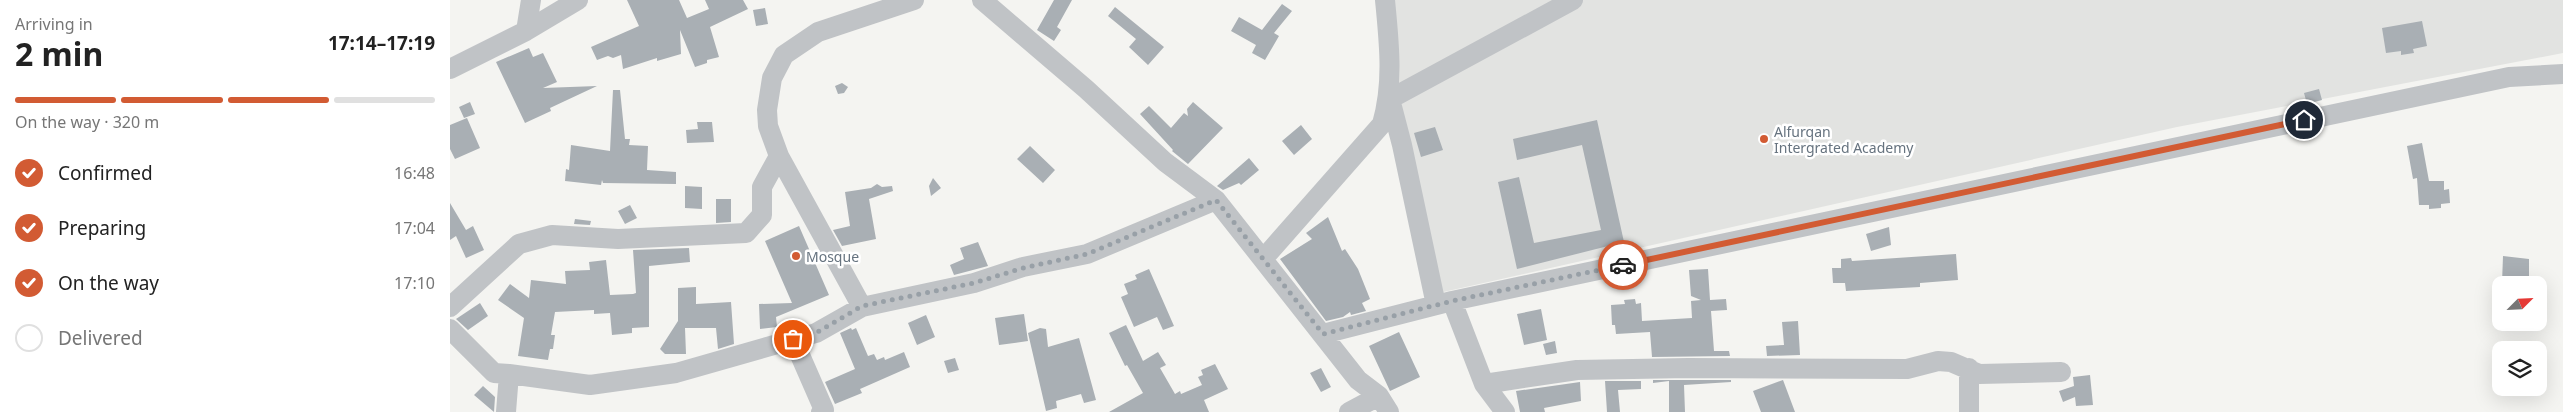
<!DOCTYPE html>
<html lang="en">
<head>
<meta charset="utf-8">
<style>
	:root { --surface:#fff; --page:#f6f6f6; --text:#222; --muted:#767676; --line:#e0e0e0; --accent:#d25b33 }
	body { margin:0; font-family:"Noto Sans",sans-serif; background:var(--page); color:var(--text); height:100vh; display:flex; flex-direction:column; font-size:19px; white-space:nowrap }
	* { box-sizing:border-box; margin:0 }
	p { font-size:16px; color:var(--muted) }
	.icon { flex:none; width:28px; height:28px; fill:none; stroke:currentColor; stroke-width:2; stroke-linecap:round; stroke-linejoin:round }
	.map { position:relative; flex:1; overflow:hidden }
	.drawer { display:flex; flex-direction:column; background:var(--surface); width:450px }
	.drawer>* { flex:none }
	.needle { width:32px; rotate:66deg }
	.controls { position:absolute; left:2042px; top:276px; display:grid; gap:10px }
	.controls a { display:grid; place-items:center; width:55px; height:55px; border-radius:10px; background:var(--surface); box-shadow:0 5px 20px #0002; font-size:25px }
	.pin { position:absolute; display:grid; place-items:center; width:42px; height:42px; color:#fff; margin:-21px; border:2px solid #fff; border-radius:50%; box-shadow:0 1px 5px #0007 }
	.courier { position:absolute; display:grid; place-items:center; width:50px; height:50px; margin:-25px; border:4px solid #d25b33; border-radius:50%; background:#fff; color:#222; box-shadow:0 1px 6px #0007 }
	.headline em { font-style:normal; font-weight:700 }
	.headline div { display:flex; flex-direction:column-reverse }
	.headline { display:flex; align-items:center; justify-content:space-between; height:85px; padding:0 15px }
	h1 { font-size:32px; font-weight:700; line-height:38px }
	.bar { display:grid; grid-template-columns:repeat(4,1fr); gap:8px 5px; align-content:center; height:60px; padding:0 15px }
	.bar i { height:6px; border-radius:4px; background:var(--line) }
	.bar .current { background:var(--accent) }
	.bar p { grid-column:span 4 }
	ol { padding:0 15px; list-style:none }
	li { display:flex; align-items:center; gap:15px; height:55px }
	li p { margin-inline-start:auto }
	li .icon { padding:5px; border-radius:50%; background:var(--accent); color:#fff; stroke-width:4 }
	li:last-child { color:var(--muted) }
	li i { width:28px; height:28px; border:2px solid var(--line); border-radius:50% }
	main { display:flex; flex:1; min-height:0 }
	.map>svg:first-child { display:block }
</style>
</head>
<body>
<main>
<section class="drawer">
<div class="headline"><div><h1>2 min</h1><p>Arriving in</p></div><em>17:14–17:19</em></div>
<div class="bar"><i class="current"></i><i class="current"></i><i class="current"></i><i></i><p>On the way · 320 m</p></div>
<ol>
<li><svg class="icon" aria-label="check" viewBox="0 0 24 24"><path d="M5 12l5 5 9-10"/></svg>Confirmed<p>16:48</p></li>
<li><svg class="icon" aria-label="check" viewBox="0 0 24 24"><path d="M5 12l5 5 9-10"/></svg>Preparing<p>17:04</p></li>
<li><svg class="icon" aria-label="check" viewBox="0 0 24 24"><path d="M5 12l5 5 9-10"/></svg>On the way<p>17:10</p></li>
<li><i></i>Delivered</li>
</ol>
</section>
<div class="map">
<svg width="2113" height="412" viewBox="0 0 2113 412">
	<rect width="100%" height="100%" fill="#f4f4f1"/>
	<path fill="#e2e3e1" d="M940,0H2113V53L1727,127L989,293L946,80Z"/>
	<path fill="#a9afb4" d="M177,0H229L237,18L259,9L255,0H293L298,9L260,27L269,57L257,60V63L245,67L230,30L231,54L207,61V58L173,69L171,55L163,58L158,56L147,60L141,47L189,26Z
		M604,0H622L607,27L611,30L604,41L587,30Z
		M832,4L842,11L824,33L829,36L815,60L802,53L806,45L781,31L789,17L812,30Z
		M665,7L714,47L698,65L679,47L686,39L658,16Z
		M315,8L318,24L306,26L303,10Z
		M1972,21L1977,46L1963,49L1964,53L1951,55V51L1936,53L1932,28Z
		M79,48L83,57L93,53L107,82L93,88L147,86L100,108L101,111L75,123L46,62Z
		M392,83L398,87L394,93L388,94L385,86Z
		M1869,89L1872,100L1857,104L1854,93Z
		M163,90H170L175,139H180L179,145L198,146L197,170L226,172V184L153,183L152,180L151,185L115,181L116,169L119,170L121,145L160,151Z
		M20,102L25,114L14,118L9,107Z
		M743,102L773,128L738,164L722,151L723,150L690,114L699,106L721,128L734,113L738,116L737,109Z
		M17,118L30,148L5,159L0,149V125Z
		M1147,120L1174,242L1067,269L1048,182L1069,177L1084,243L1151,230L1132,145L1067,160L1063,139Z
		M247,122H262L264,142L237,143L236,130L248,129Z
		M851,125L862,139L844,155L832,141Z
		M985,127L993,150L971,157L964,133Z
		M1972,143L1979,181H1994V190L1999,189L2000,203L1991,204V208L1979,209V205H1969L1967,178L1963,179L1957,146Z
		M580,146L605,170L593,183L567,159Z
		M799,158L809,170L791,185L789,183L773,190L767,186Z
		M483,178L491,188L481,196L479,186Z
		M427,184L432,187L442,186L443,191L419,199L426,239L392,246L383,230L400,226L395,192L421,188Z
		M235,186L252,187V209L235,208Z
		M266,199H281V222L266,223Z
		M0,203L16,230L23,226L34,250L16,258L6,236L0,240Z
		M180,205L187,218L175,224L168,211Z
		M878,217L892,251L895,249L908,269L920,299L912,303L916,311L901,315L900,312L893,317L876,321L830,259L862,239L856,233Z
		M125,219L141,221L140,225L124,224Z
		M349,226L379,295L326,317L327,327L310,329L309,304L342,303L315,241Z
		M1439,227L1441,245L1421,251L1416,234Z
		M528,242L538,266L504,275L500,265L514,259L510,248Z
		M239,248L240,262L199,266V327L182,328V333L162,335L160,313L144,314V310L105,312L101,335H105L103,349H100L98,360L68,356L74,318L48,300L60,284L79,298L81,280L116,284L115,271L140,270L139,262L156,260L160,295L183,294L186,293L183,250Z
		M1506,254L1508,280L1470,283V287L1396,291L1395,283H1383L1382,268H1391V259L1401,258L1402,261Z
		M2053,256L2079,259V285L2052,283Z
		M699,269L724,326L713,330L707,317L684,327L671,297L678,294L674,284L687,279L685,275Z
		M1258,269L1260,300L1276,299L1277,310L1261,311L1264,351H1279L1280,356L1202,357L1200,332L1166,334L1165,325H1162L1161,305L1175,304L1174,300L1185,299L1186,304L1191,303L1192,321L1242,318L1241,301L1251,300L1241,296L1239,270Z
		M246,287V304L281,302L284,344L268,349L266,328H235L236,354H215L210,349L228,321V288Z
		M30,303L38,316L18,330L6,319Z
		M1091,309L1097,340L1074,345L1067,314Z
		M574,314L578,341L549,345L545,318Z
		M476,315L485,337L467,345L458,323Z
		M1348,321L1350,355L1317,356L1316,346L1334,345L1332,322Z
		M676,325L693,361L708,352L716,365L710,368L725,394L730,391L731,394L752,385L748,377L753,375L751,370L765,364L778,389L754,400L759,412H659L693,393L677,365L675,366L659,333Z
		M401,328L402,330L406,328L418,356L424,354L427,360L434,357L435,360L454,352L460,367L410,389L412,393L385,404L375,382L405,369L390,333Z
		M590,328L596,329L598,347L629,338L646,400L634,403L631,394L606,401L607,408L596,411L578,333Z
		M949,332L970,377L940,391L919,346Z
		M1105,341L1107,353L1096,355L1093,344Z
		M505,358L509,370L498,373L494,361Z
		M871,368L881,387L871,392L860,373Z
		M1640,375L1643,405L1626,406L1625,397L1613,402L1609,391L1624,386L1623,377Z
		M1203,380H1281V382L1234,385L1235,412H1219V381L1203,383Z
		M1333,380L1345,412H1311L1303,391Z
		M1155,381H1191V389L1168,390L1170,412H1157Z
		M1130,382L1131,401L1094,408L1095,412H1070L1066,391Z
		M33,386L45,397L44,412L24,395Z"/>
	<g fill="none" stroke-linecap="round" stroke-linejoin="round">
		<path stroke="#c0c3c6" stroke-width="20" d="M532,0L636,89L715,162L766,200L908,380L929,396L939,412
			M76,31L81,0
			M0,69L76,31L128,0
			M814,258L932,124C944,83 939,42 935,0
			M1002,301L1034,384L1055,412
			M986,305L952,145L940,99L1123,0
			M0,307L69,244L102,235L168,239L296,233L312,215V187L329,156
			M412,307L329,156L318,126L317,110L322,78L334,55L368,32L464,0
			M0,329L44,373L59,374L56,412
			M873,334L1002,301L2059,77L2113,74
			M343,339L374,410L371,412
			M1519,368V412
			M59,374L140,385L226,373L366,333L412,307L524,283L573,267L637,254L766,200
			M1034,384L1127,370L1238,368L1457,369L1488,361L1501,362L1529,374L1611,372
			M899,412L929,396"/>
	</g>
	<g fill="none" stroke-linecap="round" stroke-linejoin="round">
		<path stroke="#98a0a7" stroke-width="5" stroke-dasharray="0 9" d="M343,339L366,333L412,306L524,283L573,268L637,254L766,200L873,334L1002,301L1173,265"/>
		<path stroke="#d25b33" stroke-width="6" d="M1173,265L1854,120"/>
	</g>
	<g fill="#d25b33" stroke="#fff" stroke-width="2">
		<circle cx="1314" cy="139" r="5"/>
		<circle cx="346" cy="256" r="5"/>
	</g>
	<g text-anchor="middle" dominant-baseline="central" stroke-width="5" stroke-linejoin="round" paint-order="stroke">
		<g font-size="14" fill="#66737f" stroke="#fff" text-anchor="start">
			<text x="1324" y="131">Alfurqan<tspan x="1324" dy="16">Intergrated Academy</tspan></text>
			<text x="356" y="256">Mosque</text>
		</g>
	</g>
</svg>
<div class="controls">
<a><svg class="needle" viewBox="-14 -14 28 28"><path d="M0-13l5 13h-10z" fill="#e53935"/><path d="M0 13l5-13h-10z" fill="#767676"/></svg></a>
<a><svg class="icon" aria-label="layers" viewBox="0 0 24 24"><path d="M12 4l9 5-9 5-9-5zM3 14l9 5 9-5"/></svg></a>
</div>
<div class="pin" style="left:343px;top:339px;background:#ea580c"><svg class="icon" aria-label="bag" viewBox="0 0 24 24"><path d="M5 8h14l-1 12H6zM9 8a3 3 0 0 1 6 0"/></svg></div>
<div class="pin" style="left:1854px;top:120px;background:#1f2937"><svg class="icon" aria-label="home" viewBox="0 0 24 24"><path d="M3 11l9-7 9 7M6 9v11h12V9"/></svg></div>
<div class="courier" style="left:1173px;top:265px"><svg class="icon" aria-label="car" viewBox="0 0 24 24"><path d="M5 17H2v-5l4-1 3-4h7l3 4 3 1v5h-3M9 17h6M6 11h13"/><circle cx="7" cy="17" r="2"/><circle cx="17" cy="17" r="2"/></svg></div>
</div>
</main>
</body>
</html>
